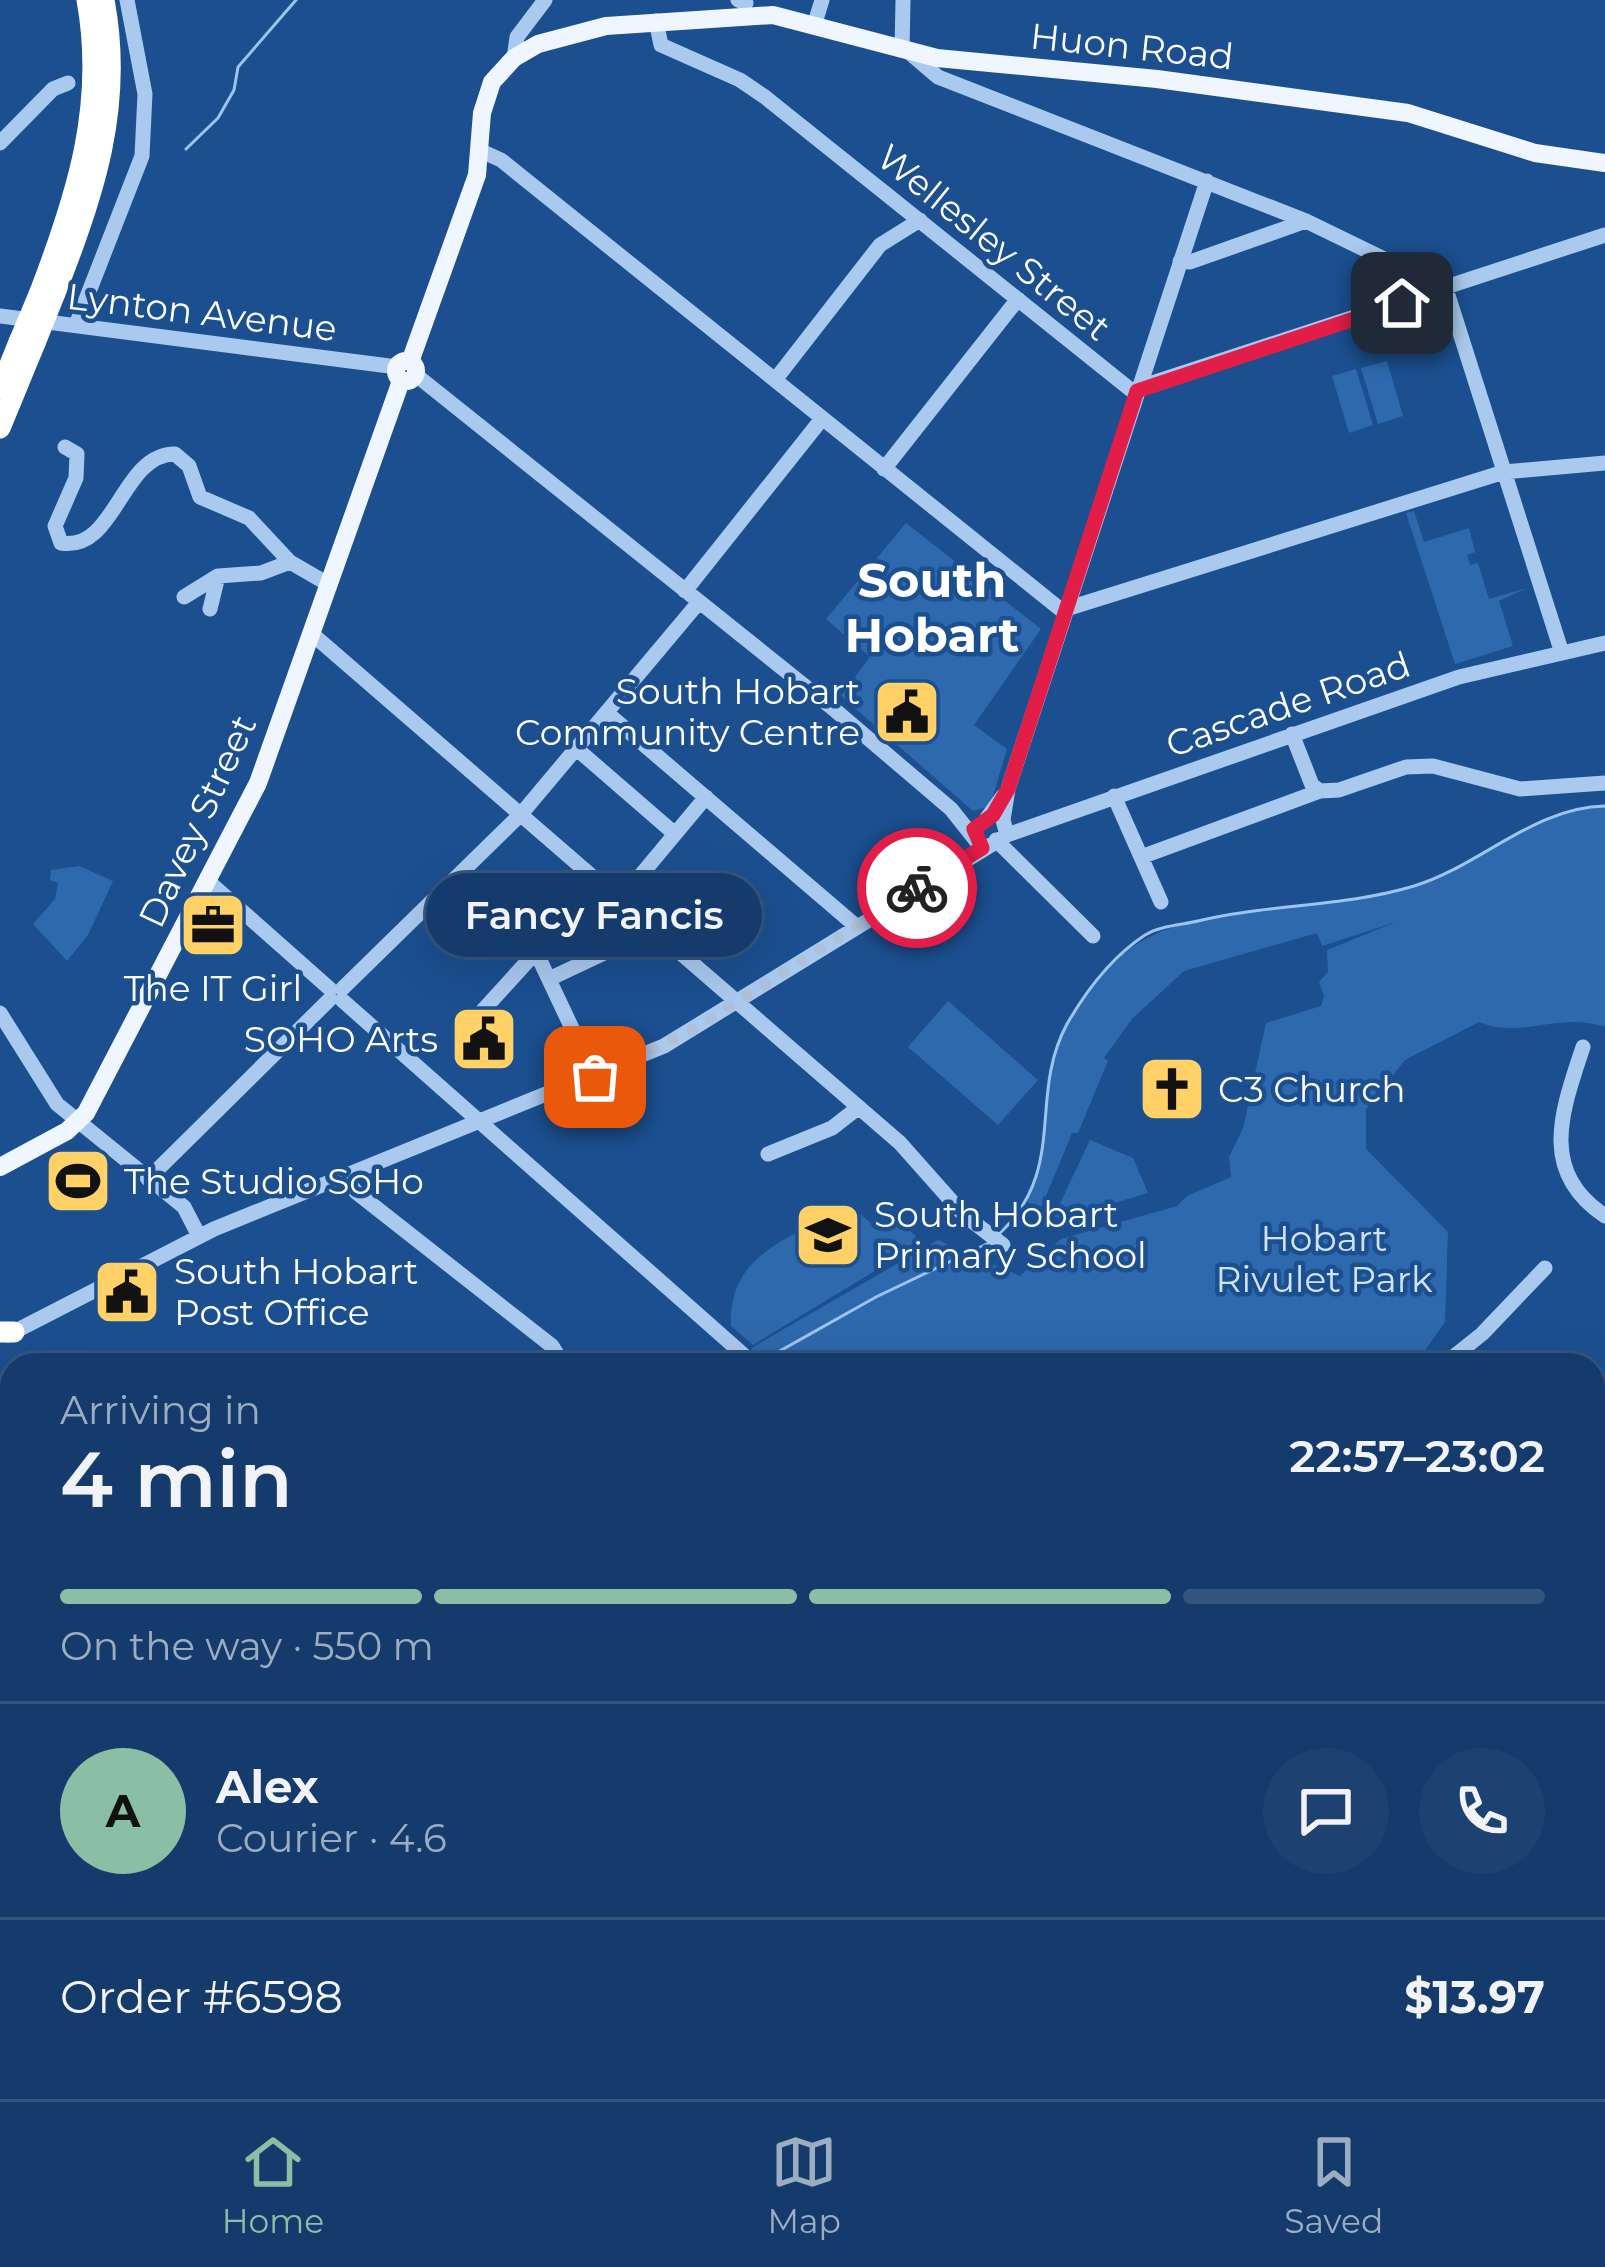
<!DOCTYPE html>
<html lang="en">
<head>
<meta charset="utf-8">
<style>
	:root { --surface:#143b6b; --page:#1d4271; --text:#f1f3f6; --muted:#9dadc1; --line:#33557e; --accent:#8abfa5 }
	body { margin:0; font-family:Montserrat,sans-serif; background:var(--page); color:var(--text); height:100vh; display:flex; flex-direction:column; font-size:45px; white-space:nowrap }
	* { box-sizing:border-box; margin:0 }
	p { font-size:39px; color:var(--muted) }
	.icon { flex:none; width:66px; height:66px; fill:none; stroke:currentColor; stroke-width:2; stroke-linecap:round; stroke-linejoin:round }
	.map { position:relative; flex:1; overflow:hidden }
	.panel { position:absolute; left:0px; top:1353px; width:1605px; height:747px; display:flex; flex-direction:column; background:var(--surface); border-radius:36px 36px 0 0; box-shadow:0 12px 48px #0002,0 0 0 3px var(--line) }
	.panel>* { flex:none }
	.pin { position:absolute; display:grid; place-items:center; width:102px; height:102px; color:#fff; margin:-51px; border-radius:24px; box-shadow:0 6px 18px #0006 }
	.courier { position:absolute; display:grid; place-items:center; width:120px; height:120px; margin:-60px; border:9px solid #e11d48; border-radius:50%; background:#fff; color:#222; box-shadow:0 3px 15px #0007 }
	.bubble { position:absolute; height:84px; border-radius:42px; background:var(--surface); box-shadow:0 12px 48px #0002,0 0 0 3px var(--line); font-size:39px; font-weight:600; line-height:84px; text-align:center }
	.head em { font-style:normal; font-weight:600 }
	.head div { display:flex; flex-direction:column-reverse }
	.head { display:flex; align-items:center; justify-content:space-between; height:204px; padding:0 60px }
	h1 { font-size:78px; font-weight:600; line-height:90px }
	.bar { display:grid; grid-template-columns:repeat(4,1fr); gap:18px 12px; align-content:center; height:144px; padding:0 60px }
	.bar i { height:15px; border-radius:9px; background:var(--line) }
	.bar .on { background:var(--accent) }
	.bar p { grid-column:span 4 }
	.line { display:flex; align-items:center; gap:30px; padding:0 60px; border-top:3px solid var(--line) }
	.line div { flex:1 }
	.round { display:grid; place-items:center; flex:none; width:126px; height:126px; border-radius:63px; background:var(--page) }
	.menu { display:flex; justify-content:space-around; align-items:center; height:168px; border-top:3px solid var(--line); background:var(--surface); font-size:33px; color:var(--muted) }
	.menu a { display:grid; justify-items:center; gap:6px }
	.menu .on { color:var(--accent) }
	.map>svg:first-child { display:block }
</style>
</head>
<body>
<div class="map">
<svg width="1605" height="2099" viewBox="0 0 1605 2099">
	<rect width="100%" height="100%" fill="#1b4f8f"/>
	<path fill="#2e69ad" d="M1387,361L1403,416L1378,424L1361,368Z
		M1356,369L1373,425L1349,433L1332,376Z
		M1414,511L1424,542L1469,528L1475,552L1467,555L1470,565L1478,563L1489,599L1527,588L1499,601L1513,646L1455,664L1406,513Z
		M906,523L1041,629L974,725L1007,749L990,806L973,811L841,696L870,657L826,619Z
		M1605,806V1027C1554,1011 1525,1040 1479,1022L1405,1060L1366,1109V1149L1448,1232L1445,1322L1415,1365H742L753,1347L938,1240L1020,1276L1061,1239L1177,1206L1187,1196L1231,1177L1229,1157L1243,1128L1266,1023L1321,1006L1324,996L1319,982L1328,972L1327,950L1396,922L1322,946L1317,933L1184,971L1132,1019L1104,1058L1108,1061L1078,1133H1072L1041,1208L1027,1202C1051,1151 1040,1094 1060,1042C1124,876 1280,926 1414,886C1480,867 1533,807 1605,806Z
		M79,866L113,881L88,935L67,961L33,924L55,899L58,883L50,880L51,870Z
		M948,1001L1038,1080L998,1125L908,1047Z
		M1090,1140L1133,1158L1148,1193L1061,1219L1054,1216Z
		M851,1206L873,1225L887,1210L918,1238L904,1253L753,1345L731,1326C728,1251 794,1237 851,1206Z
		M1593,1742L1605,1747V1932L1593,1925Z"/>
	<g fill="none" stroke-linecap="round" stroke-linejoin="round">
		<path stroke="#9cc4f0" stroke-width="3" d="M186,149L218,118L234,90L238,67L296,0
			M998,1235C1069,1169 1027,1098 1067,1024C1086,991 1113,956 1145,935C1159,926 1181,925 1198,921C1268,904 1345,907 1414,886C1480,866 1534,807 1605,806
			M572,1362L600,1365
			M532,1365L557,1362
			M755,1365L876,1297L991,1242
			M0,1601L11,1589"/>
		<path stroke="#a9c9ee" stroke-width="15" d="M738,0L746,3
			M656,21L661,45L740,80L765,97L1131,390L1605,235
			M815,23L822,0
			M902,50L903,0
			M910,53L938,77L1306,221L1446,289L1561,650
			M514,58L517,37L545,0
			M0,143L53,89L68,83
			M481,151L501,160L1065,613
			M1180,261L1190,262L1306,221
			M0,316L397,367
			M76,325L142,156L145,94L127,0
			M416,375L836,711L951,809L982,848
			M775,380L880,245L920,220
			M65,447L77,454L76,478L55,526L61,543C116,552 121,454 175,454L189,466L200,497L249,518L290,562L328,584
			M884,469L1018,299
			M685,591L821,420
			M184,597L218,576L261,573L290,562
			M210,609L218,576
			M1066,609L1504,472L1605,463
			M311,633L900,1143L963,1214L1003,1245
			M607,713L856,926
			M1292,734L1312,785L1320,791
			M578,750L675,834
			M1114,796L1161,902
			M987,818L1003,796
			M1007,835L1003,820L1008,789L1207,181
			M996,840L1093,936
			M1141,857L1320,791L1339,790L1406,767L1433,766L1520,789L1605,783
			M209,882L330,989
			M620,900L706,797
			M549,979L653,930
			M342,989L522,813L699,602
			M342,1000L746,1357
			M0,1013L57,1104L184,1207L199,1236
			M475,1019L536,952L595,1077
			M1583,1047C1562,1111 1538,1171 1605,1216
			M768,1154L832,1128L859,1107
			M344,1176L356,1192L552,1346L564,1365
			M148,1179L330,999
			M8,1335L214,1229L664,1046L1007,835L1459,677L1605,643
			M1443,1365L1482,1334L1545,1268
			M1593,1557L1605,1554
			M0,1568L12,1581
			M0,1692L12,1677
			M0,1829L12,1821
			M0,1951L12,1955
			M1593,2018L1605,2021
			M0,2060L12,2045
			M235,2088L241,2099
			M444,2088L451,2099
			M549,2088L556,2099
			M623,2088L630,2099
			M1060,2099L1088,2088
			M1105,2099L1109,2088"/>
		<path stroke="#f0f6ff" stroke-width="18" d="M396 371a10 10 0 1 1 20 0a10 10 0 1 1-20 0Z
			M410,362L477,175L482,113L492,82L514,58L538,44L606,26L773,15L937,58L1157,79L1408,113L1535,153L1605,163
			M0,1167L67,1131L86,1113L258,783L401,381"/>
		<path stroke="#fff" stroke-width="21" d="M40,292C77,195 106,105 87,0
			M55,293C94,196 124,105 104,0
			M0,389L19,342
			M0,428L35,343
			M0,1332H14"/>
		<path stroke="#fff" stroke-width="21" d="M19,342L40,292
			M35,343L55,293"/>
	</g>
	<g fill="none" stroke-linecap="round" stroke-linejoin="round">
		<path stroke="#afc1d8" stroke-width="12" stroke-dasharray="0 21.6" d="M595,1077L694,1029L917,888"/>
		<path stroke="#e11d48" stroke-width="15" d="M917,888L982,848L974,829L993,815L1008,789L1137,391L1402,303"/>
	</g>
	<defs>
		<g id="civic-square" transform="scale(3.45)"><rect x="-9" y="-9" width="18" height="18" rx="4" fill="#ffd166" stroke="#1b4f8f"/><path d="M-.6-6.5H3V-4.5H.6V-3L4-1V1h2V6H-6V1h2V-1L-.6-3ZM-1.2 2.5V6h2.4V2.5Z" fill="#111"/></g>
		<g id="office-square" transform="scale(3.45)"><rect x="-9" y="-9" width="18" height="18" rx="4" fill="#ffd166" stroke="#1b4f8f"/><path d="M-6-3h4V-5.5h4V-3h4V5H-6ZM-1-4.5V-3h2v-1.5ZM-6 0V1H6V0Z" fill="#111"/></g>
		<g id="church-square" transform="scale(3.45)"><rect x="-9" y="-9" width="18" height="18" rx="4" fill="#ffd166" stroke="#1b4f8f"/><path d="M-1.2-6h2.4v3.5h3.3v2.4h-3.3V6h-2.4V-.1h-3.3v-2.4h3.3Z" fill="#111"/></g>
		<g id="stadium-square" transform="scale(3.45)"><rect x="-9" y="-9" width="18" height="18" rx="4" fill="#ffd166" stroke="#1b4f8f"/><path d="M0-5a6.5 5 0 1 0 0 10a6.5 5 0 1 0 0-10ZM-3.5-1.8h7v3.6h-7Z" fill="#111"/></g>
		<g id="school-square" transform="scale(3.45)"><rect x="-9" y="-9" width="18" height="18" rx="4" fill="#ffd166" stroke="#1b4f8f"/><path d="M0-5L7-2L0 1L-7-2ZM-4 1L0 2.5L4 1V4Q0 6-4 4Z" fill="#111"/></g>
	</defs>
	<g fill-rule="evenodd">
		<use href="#civic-square" x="907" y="712"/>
		<use href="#office-square" x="213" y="925"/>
		<use href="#civic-square" x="484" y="1039"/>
		<use href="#church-square" x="1172" y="1089"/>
		<use href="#stadium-square" x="78" y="1181"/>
		<use href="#school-square" x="828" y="1235"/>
		<use href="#civic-square" x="127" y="1292"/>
	</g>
	<g text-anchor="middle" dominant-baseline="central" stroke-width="9" stroke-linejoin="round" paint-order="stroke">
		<g font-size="36" fill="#fff" stroke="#1b4f8f">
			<text transform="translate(1132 46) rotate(6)">Huon Road</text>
			<text transform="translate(994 242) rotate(39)">Wellesley Street</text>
			<text transform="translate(202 312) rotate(7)">Lynton Avenue</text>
			<text transform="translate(1288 704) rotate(-19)">Cascade Road</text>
			<text transform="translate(197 821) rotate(-65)">Davey Street</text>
		</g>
		<g font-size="36" fill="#fff" stroke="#1b4f8f" text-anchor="start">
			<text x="860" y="691" text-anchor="end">South Hobart<tspan x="860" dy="41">Community Centre</tspan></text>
			<text x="213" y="988" text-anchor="middle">The IT Girl</text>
			<text x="438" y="1039" text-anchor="end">SOHO Arts</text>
			<text x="1218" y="1089">C3 Church</text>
			<text x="124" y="1181">The Studio SoHo</text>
			<text x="874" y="1214">South Hobart<tspan x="874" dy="41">Primary School</tspan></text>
			<text x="174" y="1271">South Hobart<tspan x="174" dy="41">Post Office</tspan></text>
		</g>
		<g font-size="36" fill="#cfe3fa" stroke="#1b4f8f">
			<text x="1324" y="1238">Hobart<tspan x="1324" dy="41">Rivulet Park</tspan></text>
		</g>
		<g font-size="48" font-weight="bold" fill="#fff" stroke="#1b4f8f">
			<text x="932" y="580">South<tspan x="932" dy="55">Hobart</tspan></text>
		</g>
	</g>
</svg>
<div class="pin" style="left:595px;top:1077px;background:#ea580c"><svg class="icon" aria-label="bag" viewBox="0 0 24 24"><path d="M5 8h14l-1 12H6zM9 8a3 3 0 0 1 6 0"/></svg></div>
<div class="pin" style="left:1402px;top:303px;background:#1f2937"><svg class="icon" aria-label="home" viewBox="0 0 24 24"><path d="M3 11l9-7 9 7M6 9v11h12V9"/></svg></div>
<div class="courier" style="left:917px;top:888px"><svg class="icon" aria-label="bike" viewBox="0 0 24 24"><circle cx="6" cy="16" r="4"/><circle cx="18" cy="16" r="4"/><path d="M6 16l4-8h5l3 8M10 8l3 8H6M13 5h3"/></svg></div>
<div class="bubble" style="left:426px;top:873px;width:336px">Fancy Fancis</div>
<section class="panel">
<div class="head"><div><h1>4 min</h1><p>Arriving in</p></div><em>22:57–23:02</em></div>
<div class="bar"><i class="on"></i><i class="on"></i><i class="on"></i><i></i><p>On the way · 550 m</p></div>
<div class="line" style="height:216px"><b class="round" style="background:var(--accent);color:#111">A</b><div><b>Alex</b><p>Courier · 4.6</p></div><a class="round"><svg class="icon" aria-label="chat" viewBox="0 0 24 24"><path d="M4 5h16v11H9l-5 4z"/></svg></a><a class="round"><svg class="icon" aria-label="phone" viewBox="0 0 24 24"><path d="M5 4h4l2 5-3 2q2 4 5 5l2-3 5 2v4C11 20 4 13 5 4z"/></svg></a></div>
<div class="line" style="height:156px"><div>Order #6598</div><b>$13.97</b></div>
</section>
</div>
<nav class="menu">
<a class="on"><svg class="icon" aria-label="home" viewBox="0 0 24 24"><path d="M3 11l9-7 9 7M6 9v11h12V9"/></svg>Home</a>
<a><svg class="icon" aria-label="map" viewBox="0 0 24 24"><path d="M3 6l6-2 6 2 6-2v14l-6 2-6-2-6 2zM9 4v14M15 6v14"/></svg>Map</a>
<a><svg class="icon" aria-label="saved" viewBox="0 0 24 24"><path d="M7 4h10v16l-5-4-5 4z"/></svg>Saved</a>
</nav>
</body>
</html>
